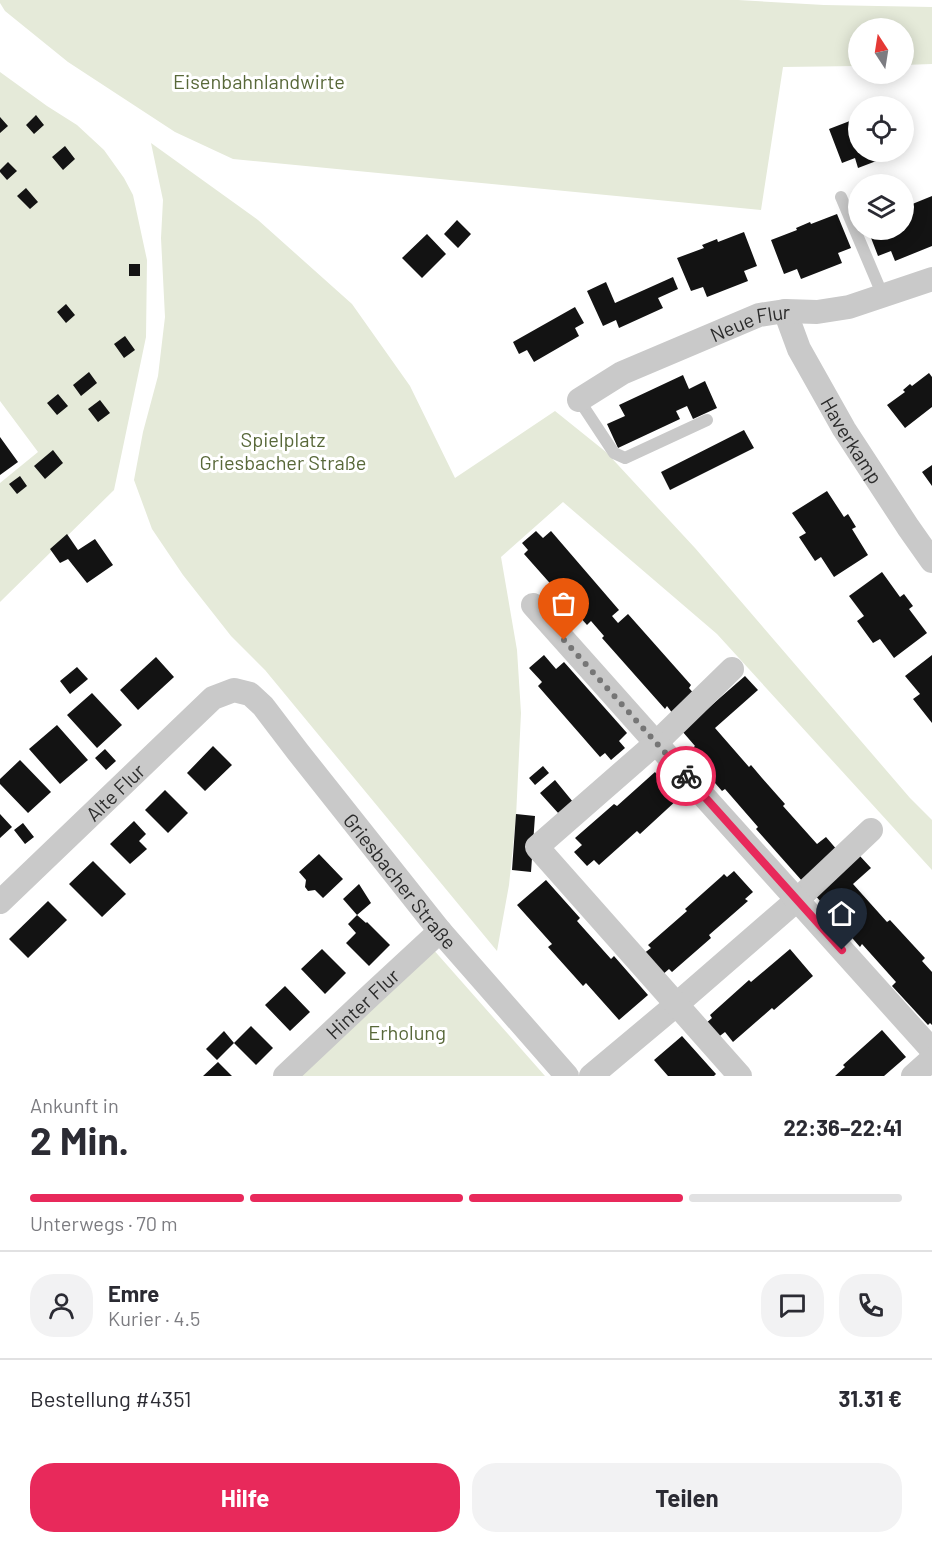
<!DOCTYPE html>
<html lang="de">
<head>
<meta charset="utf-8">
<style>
	:root { --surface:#fff; --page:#f2f2f3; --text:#2b2b33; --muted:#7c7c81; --line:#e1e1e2; --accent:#e8295b }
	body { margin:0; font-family:Barlow,sans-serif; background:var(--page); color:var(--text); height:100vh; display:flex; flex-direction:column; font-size:22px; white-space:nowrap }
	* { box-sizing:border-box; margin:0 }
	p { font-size:20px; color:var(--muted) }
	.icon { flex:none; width:33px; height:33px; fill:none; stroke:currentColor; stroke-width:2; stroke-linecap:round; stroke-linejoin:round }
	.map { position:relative; height:1076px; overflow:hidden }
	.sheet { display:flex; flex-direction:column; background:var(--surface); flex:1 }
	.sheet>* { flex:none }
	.needle { width:39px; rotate:348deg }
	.tools { position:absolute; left:848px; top:18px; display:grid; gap:12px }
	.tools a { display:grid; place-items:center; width:66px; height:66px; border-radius:50%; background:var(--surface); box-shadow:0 3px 15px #0003; font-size:30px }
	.pin { position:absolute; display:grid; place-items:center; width:51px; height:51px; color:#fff; margin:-62px -26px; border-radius:50% 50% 50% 0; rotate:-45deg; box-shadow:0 0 6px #0007 }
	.pin .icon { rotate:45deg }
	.courier { position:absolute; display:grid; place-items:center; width:60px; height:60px; margin:-30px; border:4px solid #e8295b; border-radius:50%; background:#fff; color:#222; box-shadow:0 2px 8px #0007 }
	.summary em { font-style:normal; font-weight:700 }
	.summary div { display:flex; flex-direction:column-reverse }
	.summary { display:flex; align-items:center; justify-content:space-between; height:102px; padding:0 30px }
	h1 { font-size:39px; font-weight:700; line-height:45px }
	.bar { display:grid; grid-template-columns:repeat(4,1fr); gap:9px 6px; align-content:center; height:72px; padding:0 30px }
	.bar i { height:8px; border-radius:4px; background:var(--line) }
	.bar .on { background:var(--accent) }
	.bar p { grid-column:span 4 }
	.line { display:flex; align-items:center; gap:15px; padding:0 30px; border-top:2px solid var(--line) }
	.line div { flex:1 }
	.round { display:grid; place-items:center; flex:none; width:63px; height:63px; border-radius:24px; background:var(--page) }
	.action { display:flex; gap:12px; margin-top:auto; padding:12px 30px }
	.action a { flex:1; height:69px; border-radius:24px; background:var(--accent); color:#fff; font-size:24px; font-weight:700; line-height:69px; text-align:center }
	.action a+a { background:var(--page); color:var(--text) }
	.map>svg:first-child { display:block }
</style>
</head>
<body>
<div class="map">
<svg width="932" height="1076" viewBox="0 0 932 1076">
	<rect width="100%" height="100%" fill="#fff"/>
	<path fill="#e5ead9" d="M0,0H738L824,5L932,7V64L903,65V28H858V66L783,67L761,210L233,159L175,132L68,62L5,11L0,3Z
		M0,72L47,106L77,125L104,150L124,178L133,195L147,260L146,337L114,490L0,602V483L38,452L0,401Z
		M151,143L258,220L352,304L410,386L455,478L555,411L606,452L695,548L910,798L932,820V870L717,634L563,502L501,557L517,650L521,713L516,817L509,885L497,951L265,670L231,636L183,575L152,529L134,480L143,432L158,376L165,317L161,238L163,200Z
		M432,948L545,1076H298Z"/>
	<path fill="#131313" d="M36,115L44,125L34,134L26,125Z
		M858,115V152H900L858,168L855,158L842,163L829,129L855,119L854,116Z
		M0,117L8,126L0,133Z
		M903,123L908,137L903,139Z
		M65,146L75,159L63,170L52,157Z
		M8,162L17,171L7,180L0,172V170Z
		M26,188L38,202L30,209L17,196Z
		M932,196V246L895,261L891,251L878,256L868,230H903V201L905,207Z
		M837,214L851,248L838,253L842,263L801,279L797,269L784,274L771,240L797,230L796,228L810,222L811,224Z
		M457,220L471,234L458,248L444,234Z
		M744,232L757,266L744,271L748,281L707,297L703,287L691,291L677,258L704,248L702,245L717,239L718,242Z
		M427,234L446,254L422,278L402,258Z
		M129,264H140V276H129Z
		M673,277L678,289L658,298L663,308L619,328L616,320L603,326L587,291L606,282L615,303Z
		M66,304L75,315L66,323L57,312Z
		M575,307L584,323L575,328L579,336L534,362L527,350L519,354L513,342Z
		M125,336L135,350L124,358L114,344Z
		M89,372L97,383L81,396L73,385Z
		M929,373L932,377V407L905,428L887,405L905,392L903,390L910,384L912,386Z
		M683,375L689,389L705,381L717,408L693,419L687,406L676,411L680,419L618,448L607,424L625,416L619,405Z
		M58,394L68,406L57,415L47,403Z
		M100,400L110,413L98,422L88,409Z
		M744,430L754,448L670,490L661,472Z
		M0,437L18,462L0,475Z
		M53,450L63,463L45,479L34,466Z
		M932,465V486L922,472Z
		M20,476L27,486L17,494L9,484Z
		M827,491L844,517L848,514L856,527L852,529L868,555L834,577L821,557L815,561L799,537L806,533L792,513Z
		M536,531L543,538L551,531L619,610L612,616L618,623L628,614L691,685L689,688L695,695L673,714L667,706L665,709L602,638L604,636L591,621L587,625L524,554L528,550L522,543Z
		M67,534L78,550L95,539L113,565L87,583L68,559L60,563L50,549Z
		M882,572L900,597L904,594L913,606L909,609L927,633L894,658L880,639L873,643L857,621L864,616L849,596Z
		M544,655L556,669L564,662L627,733L619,741L625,748L611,760L605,753L600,757L538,686L542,682L529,668Z
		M932,655V723L913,699L920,694L905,676Z
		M156,657L174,677L138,710L120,690Z
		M77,667L88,679L70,694L60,681Z
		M745,676L758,690L715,728L749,767L751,765L762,778L785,804L783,806L817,844L826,837L838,851L803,882L756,829L758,827L725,789L722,791L688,752L695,746L682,731Z
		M92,693L122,725L97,748L67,715Z
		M57,725L88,760L60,784L29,749Z
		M213,746L232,765L205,791L187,773Z
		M105,749L116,761L106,770L95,758Z
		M20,760L51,792L28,813L0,784V779Z
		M543,766L549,773L535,785L529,778Z
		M655,772L663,782L671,776L689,797L682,804L678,799L640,834L637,831L599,865L594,860L587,866L574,852L582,845L575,838L614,804L617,806Z
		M555,780L573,802L559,814L540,793Z
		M165,790L188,813L168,833L145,810Z
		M0,814L12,827L0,838Z
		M516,814L535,816L531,872L512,870Z
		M134,821L146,834L139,841L147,849L130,864L110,844Z
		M23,823L34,837L25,844L14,830Z
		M319,854L343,879L323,898L315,890L308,891L305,887L306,880L299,872Z
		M859,855L871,868L853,884L887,922L890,920L925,958L922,961L932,972V1025L930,1023L928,1025L892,986L896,982L862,944L860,947L814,894Z
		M93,861L126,894L102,917L69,884Z
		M734,871L753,892L745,899L748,901L709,935L711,938L672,972L669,969L662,975L643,954L651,948L648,945L687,911L685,909L721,877L724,874L727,877Z
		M546,880L580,918L577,921L611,959L614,956L648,995L619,1020L586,983L583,986L548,947L552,944L517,905Z
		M359,884L371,903L357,915L343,899Z
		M48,901L67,920L28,958L9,939Z
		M357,915L366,923L367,922L390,945L369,966L346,943L356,933L348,924Z
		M322,949L346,973L325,994L301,969Z
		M790,949L813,976L774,1010L772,1008L733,1042L725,1032L717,1038L705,1024L712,1018L710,1015L749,980L751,982Z
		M285,986L310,1012L290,1031L265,1005Z
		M251,1026L273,1048L256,1065L234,1043Z
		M882,1030L906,1057L884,1076H835L845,1067L843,1065Z
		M224,1031L234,1043L217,1060L206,1049Z
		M682,1036L716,1074L714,1076H668L654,1060Z
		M218,1062L232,1076H203Z"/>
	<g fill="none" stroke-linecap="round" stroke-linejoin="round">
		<path stroke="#c9c9c9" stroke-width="12" d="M841,197L883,296
			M579,400L614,453L625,458L707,420"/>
		<g stroke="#c9c9c9" stroke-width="24">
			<path id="s1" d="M785,311L799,349L844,429L908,527L932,561"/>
			<path id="s2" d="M579,400L622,373L759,315L785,311L817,312L849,307L932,279"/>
			<path d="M533,605L656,743L732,669"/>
			<path id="s3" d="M0,902L213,698L234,690L250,694L263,706L298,752L440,931L567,1076"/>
			<path id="s4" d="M285,1076L372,994L440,931"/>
			<path d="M591,1076L677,1004L798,899L871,830"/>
			<path d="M740,1076L537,847L656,743L932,1050"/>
			<path d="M913,1076L932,1059"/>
		</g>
	</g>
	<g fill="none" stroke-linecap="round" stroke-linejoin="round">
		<path stroke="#767676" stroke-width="6" stroke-dasharray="0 10.8" d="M564,640L686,776"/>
		<path stroke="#e8295b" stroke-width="8" d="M686,776L842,950"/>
	</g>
	<g text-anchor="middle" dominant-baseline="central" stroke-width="6" stroke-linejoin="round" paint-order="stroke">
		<g font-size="20" fill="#586839" stroke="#fff">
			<text x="259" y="81">Eisenbahnlandwirte</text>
			<text x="283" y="439">Spielplatz<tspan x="283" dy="23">Griesbacher Straße</tspan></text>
			<text x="407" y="1032">Erholung</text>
		</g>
		<g font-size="20" fill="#2c2c2c" stroke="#fff">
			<text stroke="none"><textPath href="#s2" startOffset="189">Neue Flur</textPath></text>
			<text stroke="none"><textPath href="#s1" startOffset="146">Haverkamp</textPath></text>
			<text stroke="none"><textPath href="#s3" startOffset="159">Alte Flur</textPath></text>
			<text stroke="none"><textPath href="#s3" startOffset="574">Griesbacher Straße</textPath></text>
			<text stroke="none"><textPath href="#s4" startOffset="106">Hinter Flur</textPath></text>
		</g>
	</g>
</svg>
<div class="tools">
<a><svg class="needle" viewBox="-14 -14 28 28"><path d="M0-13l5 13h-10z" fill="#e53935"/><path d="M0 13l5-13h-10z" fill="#7c7c81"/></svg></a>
<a><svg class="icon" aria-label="locate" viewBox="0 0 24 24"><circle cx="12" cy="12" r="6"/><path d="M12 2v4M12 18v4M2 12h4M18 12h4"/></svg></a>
<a><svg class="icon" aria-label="layers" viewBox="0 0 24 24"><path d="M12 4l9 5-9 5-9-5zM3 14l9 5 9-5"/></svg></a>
</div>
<div class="pin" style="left:564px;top:640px;background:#ea580c"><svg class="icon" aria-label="bag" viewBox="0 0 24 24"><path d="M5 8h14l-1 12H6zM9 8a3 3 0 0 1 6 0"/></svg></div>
<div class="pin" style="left:842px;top:950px;background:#1f2937"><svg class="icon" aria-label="home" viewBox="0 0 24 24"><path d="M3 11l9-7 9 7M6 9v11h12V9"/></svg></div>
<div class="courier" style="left:686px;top:776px"><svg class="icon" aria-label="bike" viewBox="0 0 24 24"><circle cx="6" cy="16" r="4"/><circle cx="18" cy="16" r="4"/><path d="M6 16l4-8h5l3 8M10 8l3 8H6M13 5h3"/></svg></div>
</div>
<section class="sheet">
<div class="summary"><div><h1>2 Min.</h1><p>Ankunft in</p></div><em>22:36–22:41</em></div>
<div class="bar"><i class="on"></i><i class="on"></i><i class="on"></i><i></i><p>Unterwegs · 70 m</p></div>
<div class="line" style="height:108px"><a class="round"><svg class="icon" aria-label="person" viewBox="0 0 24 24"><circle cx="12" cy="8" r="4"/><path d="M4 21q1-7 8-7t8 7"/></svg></a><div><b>Emre</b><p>Kurier · 4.5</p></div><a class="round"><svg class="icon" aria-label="chat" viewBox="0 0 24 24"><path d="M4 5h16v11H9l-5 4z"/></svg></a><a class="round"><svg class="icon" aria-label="phone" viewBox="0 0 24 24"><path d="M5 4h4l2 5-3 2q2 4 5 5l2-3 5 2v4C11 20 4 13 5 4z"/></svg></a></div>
<div class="line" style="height:78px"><div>Bestellung #4351</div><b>31.31 €</b></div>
<div class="action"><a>Hilfe</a><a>Teilen</a></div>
</section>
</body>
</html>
